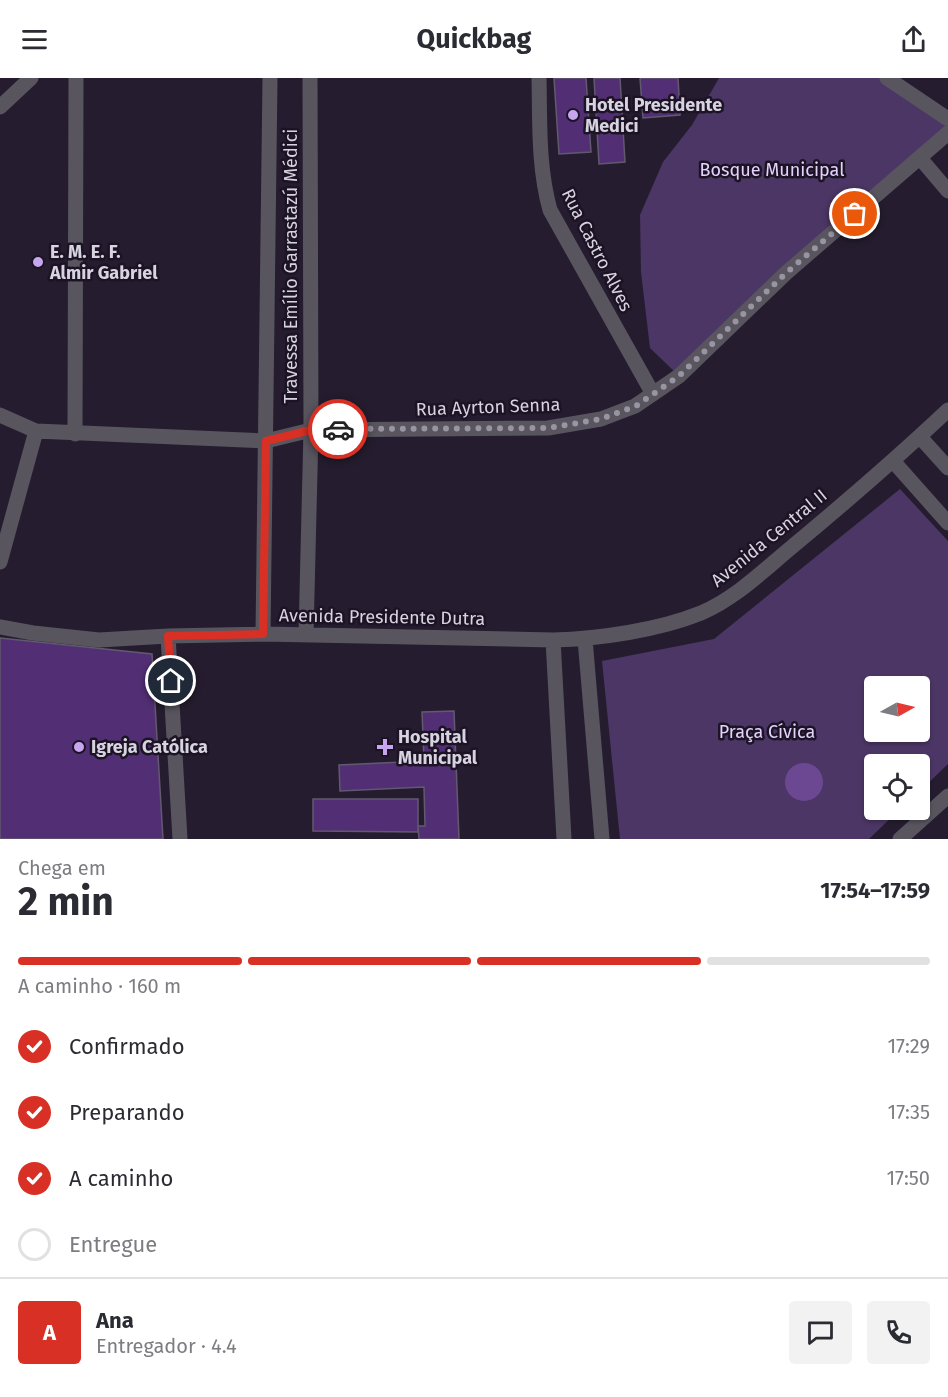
<!DOCTYPE html>
<html lang="pt">
<head>
<meta charset="utf-8">
<style>
	:root { --surface:#fff; --page:#f2f2f3; --text:#2b2b33; --muted:#7c7c81; --line:#e1e1e2; --accent:#d93025 }
	body { margin:0; font-family:"Fira Sans",sans-serif; background:var(--page); color:var(--text); height:100vh; display:flex; flex-direction:column; font-size:22px; white-space:nowrap }
	* { box-sizing:border-box; margin:0 }
	p { font-size:20px; color:var(--muted) }
	.icon { flex:none; width:33px; height:33px; fill:none; stroke:currentColor; stroke-width:2; stroke-linecap:round; stroke-linejoin:round }
	.map { position:relative; height:761px; overflow:hidden }
	.drawer { display:flex; flex-direction:column; background:var(--surface); flex:1 }
	.drawer>* { flex:none }
	.needle { width:39px; rotate:82deg }
	.fabs { position:absolute; left:864px; top:598px; display:grid; gap:12px }
	.fabs a { display:grid; place-items:center; width:66px; height:66px; border-radius:6px; background:var(--surface); box-shadow:0 2px 4px #0004; font-size:30px }
	.pin { position:absolute; display:grid; place-items:center; width:51px; height:51px; color:#fff; margin:-26px; border:3px solid #fff; border-radius:50%; box-shadow:0 2px 6px #0007 }
	.courier { position:absolute; display:grid; place-items:center; width:60px; height:60px; margin:-30px; border:4px solid #d93025; border-radius:50%; background:#fff; color:#222; box-shadow:0 2px 8px #0007 }
	.head em { font-style:normal; font-weight:700 }
	.head div { display:flex; flex-direction:column-reverse }
	.head { display:flex; align-items:center; justify-content:space-between; height:102px; padding:0 18px }
	h1 { font-size:39px; font-weight:700; line-height:45px }
	.bar { display:grid; grid-template-columns:repeat(4,1fr); gap:9px 6px; align-content:center; height:72px; padding:0 18px }
	.bar i { height:8px; border-radius:4px; background:var(--line) }
	.bar .selected { background:var(--accent) }
	.bar p { grid-column:span 4 }
	.line { display:flex; align-items:center; gap:15px; padding:0 18px; border-top:2px solid var(--line) }
	.line div { flex:1 }
	.round { display:grid; place-items:center; flex:none; width:63px; height:63px; border-radius:6px; background:var(--page) }
	ol { padding:0 18px; list-style:none }
	li { display:flex; align-items:center; gap:18px; height:66px }
	li p { margin-inline-start:auto }
	li .icon { padding:6px; border-radius:50%; background:var(--accent); color:#fff; stroke-width:4 }
	li:last-child { color:var(--muted) }
	li i { width:33px; height:33px; border:3px solid var(--line); border-radius:50% }
	header { display:flex; justify-content:space-between; align-items:center; height:78px; padding:0 18px; background:var(--surface); font-size:27px; font-weight:700 }
	.map>svg:first-child { display:block }
</style>
</head>
<body>
<header><svg class="icon" aria-label="menu" viewBox="0 0 24 24"><path d="M4 6h16M4 12h16M4 18h16"/></svg>Quickbag<svg class="icon" aria-label="share" viewBox="0 0 24 24"><path d="M12 15V3M7 8l5-5 5 5M5 13v7h14v-7"/></svg></header>
<div class="map">
<svg width="948" height="761" viewBox="0 0 948 761">
	<rect width="100%" height="100%" fill="#251d2f"/>
	<path fill="#4c3665" fill-rule="evenodd" d="M719,0H887L948,41V55L679,298L650,270L641,194L640,137L663,84L692,47Z
		M900,411L948,463V686L920,713V687H874V732H899L869,761H620L602,583L714,561ZM874,609H920V654H874Z"/>
	<path fill="#6c4892" d="M785 704a19 19 0 1 1 38 0a19 19 0 1 1-38 0Z"/>
	<path fill="#522f75" stroke="#62596f" stroke-width="1.5" d="M554,0H586L591,74L559,76Z
		M594,0H620L625,84L599,86Z
		M640,0H678L680,37L643,40Z
		M0,560L152,576L163,761H0Z
		M454,633L459,761H419L418,748H425L424,709L340,713L339,687L424,683L422,634Z
		M313,721H418V754L313,753Z"/>
	<g fill="none" stroke-linecap="round" stroke-linejoin="round">
		<path stroke="#59555f" stroke-width="15" d="M539,0C540,44 538,89 550,132L653,316
			M887,0L948,41
			M0,29L31,0
			M920,80L948,113
			M0,337L36,353L266,363L311,352L548,350L601,341L635,328L679,298L786,195L948,55
			M75,356L76,0
			M920,359L948,390
			M893,383L948,445
			M0,484L36,353
			M0,549L33,555L99,562L168,558L263,556L553,562C599,561 659,552 701,535C736,520 764,492 793,468C846,424 898,379 948,332
			M263,556L270,0
			M306,557L311,352L310,0
			M168,558L180,761
			M585,561L602,761
			M553,562L564,761
			M900,761L948,718"/>
	</g>
	<g fill="none" stroke-linecap="round" stroke-linejoin="round">
		<path stroke="#9993a2" stroke-width="6" stroke-dasharray="0 10.8" d="M338,351L548,350L601,341L636,328L679,298L786,195L855,136"/>
		<path stroke="#d93025" stroke-width="8" d="M171,603L168,558L263,556L266,363L311,352L338,351"/>
	</g>
	<g fill="#c7a6ef" stroke="#1c1425" stroke-width="2">
		<circle cx="573" cy="37" r="6"/>
		<circle cx="38" cy="184" r="6"/>
		<circle cx="79" cy="669" r="6"/>
		<path d="M382 660h6v6h6v6h-6v6h-6v-6h-6v-6h6z"/>
	</g>
	<g text-anchor="middle" dominant-baseline="central" stroke-width="5" stroke-linejoin="round" paint-order="stroke">
		<g font-size="18" font-weight="bold" fill="#d8d3e0" stroke="#1c1425" text-anchor="start">
			<text x="585" y="27">Hotel Presidente<tspan x="585" dy="21">Medici</tspan></text>
			<text x="50" y="174">E. M. E. F.<tspan x="50" dy="21">Almir Gabriel</tspan></text>
			<text x="398" y="659">Hospital<tspan x="398" dy="21">Municipal</tspan></text>
			<text x="91" y="669">Igreja Católica</text>
		</g>
		<g font-size="18" fill="#e4d2fc" stroke="#1c1425">
			<text x="772" y="92">Bosque Municipal</text>
			<text x="767" y="654">Praça Cívica</text>
		</g>
		<g font-size="18" fill="#d8d3e0" stroke="#1c1425">
			<text transform="translate(597 172) rotate(63)">Rua Castro Alves</text>
			<text transform="translate(291 188) rotate(-90)">Travessa Emílio Garrastazú Médici</text>
			<text transform="translate(488 329) rotate(-2)">Rua Ayrton Senna</text>
			<text transform="translate(769 460) rotate(-39)">Avenida Central II</text>
			<text transform="translate(382 539) rotate(1)">Avenida Presidente Dutra</text>
		</g>
	</g>
</svg>
<div class="fabs">
<a><svg class="needle" viewBox="-14 -14 28 28"><path d="M0-13l5 13h-10z" fill="#e53935"/><path d="M0 13l5-13h-10z" fill="#7c7c81"/></svg></a>
<a><svg class="icon" aria-label="locate" viewBox="0 0 24 24"><circle cx="12" cy="12" r="6"/><path d="M12 2v4M12 18v4M2 12h4M18 12h4"/></svg></a>
</div>
<div class="pin" style="left:855px;top:136px;background:#ea580c"><svg class="icon" aria-label="bag" viewBox="0 0 24 24"><path d="M5 8h14l-1 12H6zM9 8a3 3 0 0 1 6 0"/></svg></div>
<div class="pin" style="left:171px;top:603px;background:#1f2937"><svg class="icon" aria-label="home" viewBox="0 0 24 24"><path d="M3 11l9-7 9 7M6 9v11h12V9"/></svg></div>
<div class="courier" style="left:338px;top:351px"><svg class="icon" aria-label="car" viewBox="0 0 24 24"><path d="M5 17H2v-5l4-1 3-4h7l3 4 3 1v5h-3M9 17h6M6 11h13"/><circle cx="7" cy="17" r="2"/><circle cx="17" cy="17" r="2"/></svg></div>
</div>
<section class="drawer">
<div class="head"><div><h1>2 min</h1><p>Chega em</p></div><em>17:54–17:59</em></div>
<div class="bar"><i class="selected"></i><i class="selected"></i><i class="selected"></i><i></i><p>A caminho · 160 m</p></div>
<ol>
<li><svg class="icon" aria-label="check" viewBox="0 0 24 24"><path d="M5 12l5 5 9-10"/></svg>Confirmado<p>17:29</p></li>
<li><svg class="icon" aria-label="check" viewBox="0 0 24 24"><path d="M5 12l5 5 9-10"/></svg>Preparando<p>17:35</p></li>
<li><svg class="icon" aria-label="check" viewBox="0 0 24 24"><path d="M5 12l5 5 9-10"/></svg>A caminho<p>17:50</p></li>
<li><i></i>Entregue</li>
</ol>
<div class="line" style="height:108px"><b class="round" style="background:var(--accent);color:#fff">A</b><div><b>Ana</b><p>Entregador · 4.4</p></div><a class="round"><svg class="icon" aria-label="chat" viewBox="0 0 24 24"><path d="M4 5h16v11H9l-5 4z"/></svg></a><a class="round"><svg class="icon" aria-label="phone" viewBox="0 0 24 24"><path d="M5 4h4l2 5-3 2q2 4 5 5l2-3 5 2v4C11 20 4 13 5 4z"/></svg></a></div>
</section>
</body>
</html>
